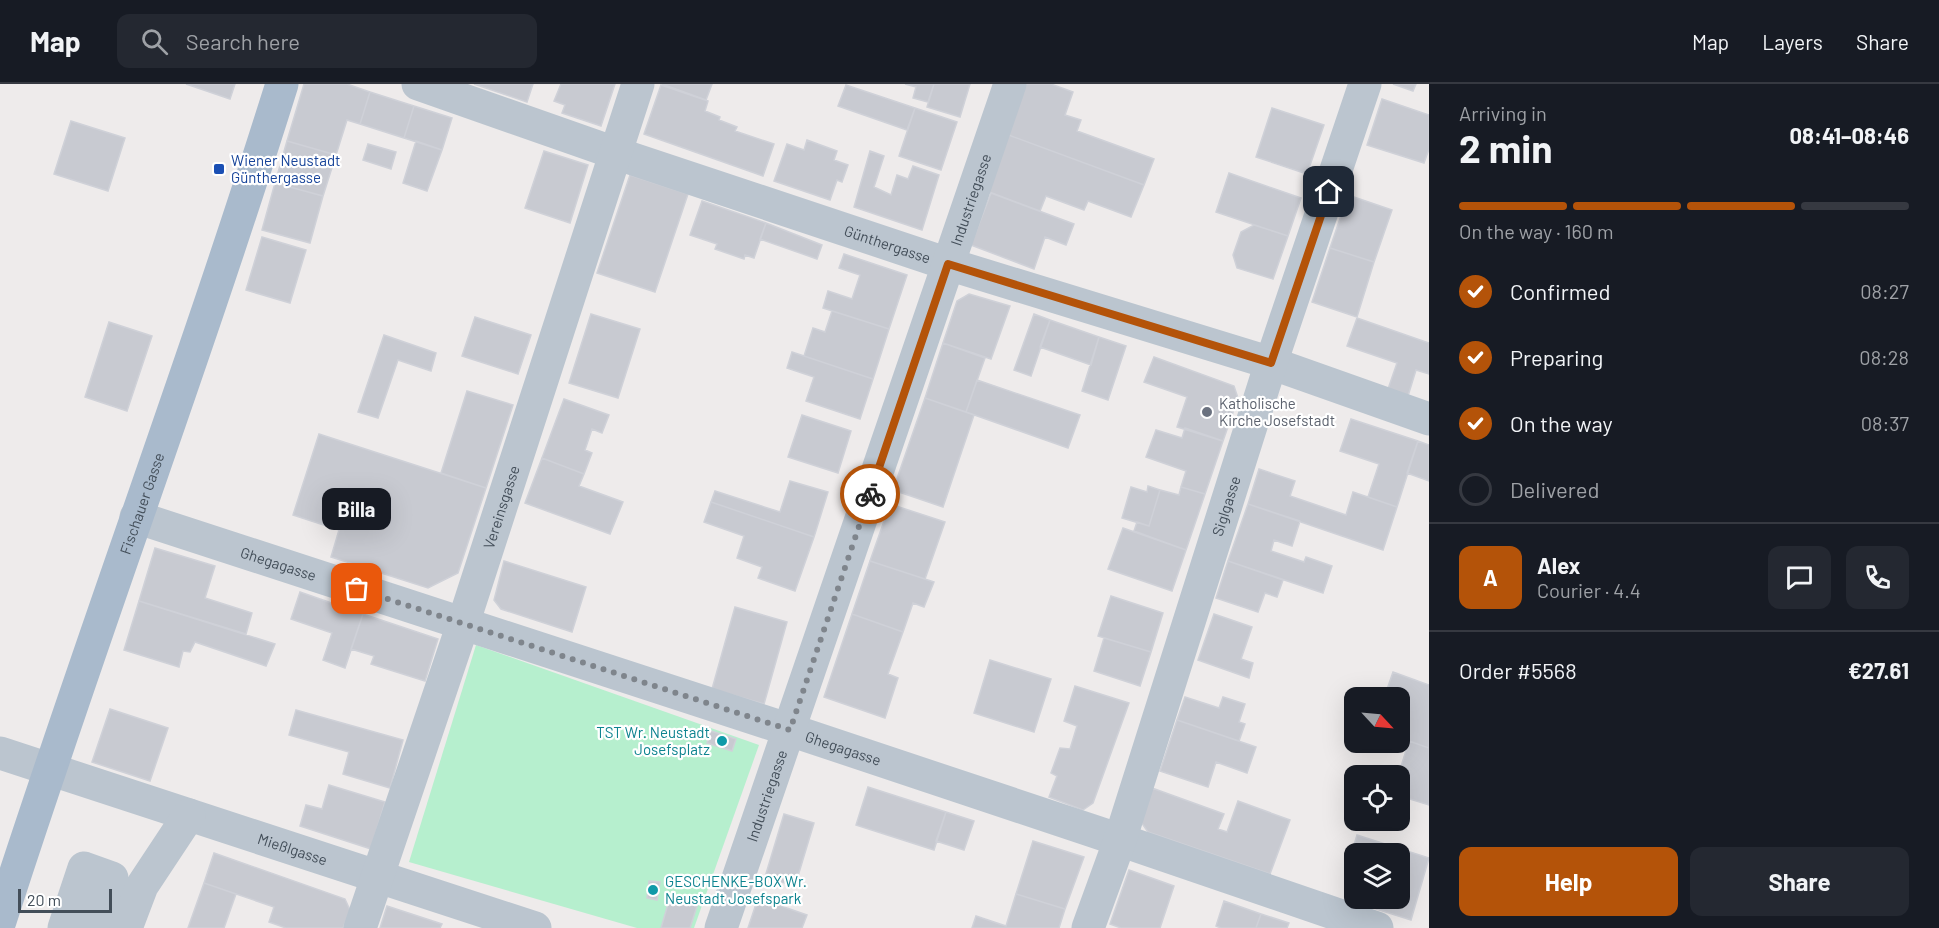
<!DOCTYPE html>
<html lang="en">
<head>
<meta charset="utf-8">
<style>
	:root { --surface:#171b24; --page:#242831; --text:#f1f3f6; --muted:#9ea1a6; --line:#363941; --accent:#b45309 }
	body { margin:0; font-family:Barlow,sans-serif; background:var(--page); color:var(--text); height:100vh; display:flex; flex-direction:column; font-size:22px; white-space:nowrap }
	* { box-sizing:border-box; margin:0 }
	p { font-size:20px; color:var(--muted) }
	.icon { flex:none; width:33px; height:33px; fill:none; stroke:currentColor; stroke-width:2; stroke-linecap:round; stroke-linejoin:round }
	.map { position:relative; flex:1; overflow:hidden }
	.drawer { display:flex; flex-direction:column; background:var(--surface); width:510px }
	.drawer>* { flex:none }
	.needle { width:39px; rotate:116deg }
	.controls { position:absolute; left:1344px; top:603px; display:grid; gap:12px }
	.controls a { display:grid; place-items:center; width:66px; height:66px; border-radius:12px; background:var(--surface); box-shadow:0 6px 24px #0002; font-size:30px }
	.scale { position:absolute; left:18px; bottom:15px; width:94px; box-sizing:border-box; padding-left:6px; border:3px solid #434e59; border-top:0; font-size:16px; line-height:21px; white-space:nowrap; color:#434e59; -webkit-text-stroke:4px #fff; paint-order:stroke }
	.pin { position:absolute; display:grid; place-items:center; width:51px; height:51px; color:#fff; margin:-26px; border-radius:12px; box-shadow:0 3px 9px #0006 }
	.courier { position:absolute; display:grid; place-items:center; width:60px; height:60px; margin:-30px; border:4px solid #b45309; border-radius:50%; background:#fff; color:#222; box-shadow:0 2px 8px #0007 }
	.bubble { position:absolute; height:42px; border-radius:12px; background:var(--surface); box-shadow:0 6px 24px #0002; font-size:20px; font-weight:700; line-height:42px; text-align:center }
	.overview em { font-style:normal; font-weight:700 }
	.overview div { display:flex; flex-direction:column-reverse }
	.overview { display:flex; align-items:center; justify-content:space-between; height:102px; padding:0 30px }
	h1 { font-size:39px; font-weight:700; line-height:45px }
	.bar { display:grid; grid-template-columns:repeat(4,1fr); gap:9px 6px; align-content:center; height:72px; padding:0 30px }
	.bar i { height:8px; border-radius:4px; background:var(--line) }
	.bar .selected { background:var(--accent) }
	.bar p { grid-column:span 4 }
	.line { display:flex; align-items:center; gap:15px; padding:0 30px; border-top:2px solid var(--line) }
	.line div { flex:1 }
	.round { display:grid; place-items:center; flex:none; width:63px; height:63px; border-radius:12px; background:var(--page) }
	ol { padding:0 30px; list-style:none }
	li { display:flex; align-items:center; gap:18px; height:66px }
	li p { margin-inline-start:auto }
	li .icon { padding:6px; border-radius:50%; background:var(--accent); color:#fff; stroke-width:4 }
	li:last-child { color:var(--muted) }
	li i { width:33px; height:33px; border:3px solid var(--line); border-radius:50% }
	.cta { display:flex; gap:12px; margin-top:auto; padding:12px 30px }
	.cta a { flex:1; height:69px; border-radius:12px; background:var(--accent); color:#fff; font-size:24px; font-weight:700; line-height:69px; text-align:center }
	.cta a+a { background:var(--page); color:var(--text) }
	header { display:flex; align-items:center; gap:36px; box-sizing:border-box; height:84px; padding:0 30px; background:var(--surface); border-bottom:2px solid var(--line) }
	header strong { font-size:28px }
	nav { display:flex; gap:33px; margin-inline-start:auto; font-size:21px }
	.search { width:420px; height:54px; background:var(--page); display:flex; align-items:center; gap:15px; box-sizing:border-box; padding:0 21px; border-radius:12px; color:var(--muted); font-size:22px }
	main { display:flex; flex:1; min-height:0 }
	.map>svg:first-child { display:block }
</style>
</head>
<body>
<header>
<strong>Map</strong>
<div class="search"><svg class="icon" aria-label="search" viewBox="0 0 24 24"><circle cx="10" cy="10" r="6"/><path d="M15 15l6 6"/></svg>Search here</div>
<nav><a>Map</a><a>Layers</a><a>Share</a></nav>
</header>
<main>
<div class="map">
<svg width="1429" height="844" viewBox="0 0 1429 844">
	<rect width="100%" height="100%" fill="#eeebeb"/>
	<path fill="#b6efce" d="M476,561L759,661L694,844H637L409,778Z"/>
	<path fill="#c8cad1" stroke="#cfd1d8" stroke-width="1.5" d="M186,0H235L230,15Z
		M304,0H347L370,8L360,40L347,36L336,71L287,57Z
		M474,0H533L527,18Z
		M561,0H615L601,42L562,29L565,21L554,17Z
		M662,0H712L706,16Z
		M905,0H934L928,18L913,14L916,3Z
		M934,0H970L960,33L927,23Z
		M1021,0H1051L1073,8L1065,31L1081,36L1077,47L1154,75L1144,101L1003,49Z
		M1393,0H1416L1413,7Z
		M661,1L708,17L705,27L720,33L719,36L737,43L735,47L774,60L763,92L644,50Z
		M846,1L915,24L907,46L838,22Z
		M370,8L414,22L404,54L360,40Z
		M1382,15L1429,31V65L1424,79L1367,61Z
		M414,22L452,34L442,66L404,54Z
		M915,24L957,38L941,86L899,72Z
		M1272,24L1324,41L1307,90L1256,73Z
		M71,37L125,54L108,107L54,90Z
		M1003,49L1144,101L1131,133L1088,117L1084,126L1046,112L1040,127L984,106Z
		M807,56L837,67L834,76L848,81L842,98L837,96L830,116L774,97L787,60L804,66Z
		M287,57L336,71L323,112L275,99Z
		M416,57L442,66L427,107L403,99Z
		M368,60L396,68L391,85L363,76Z
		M544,67L588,81L570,139L525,124Z
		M870,67L884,72L874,103L891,111L897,91L908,95L913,82L939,91L922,146L854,123Z
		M1229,89L1301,114L1288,152L1216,128Z
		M630,91L688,110L655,208L597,189Z
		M275,99L323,112L310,159L262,146Z
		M991,109L1074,140L1066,161L1045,153L1034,185L971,161Z
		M1348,111L1392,126L1374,178L1330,164Z
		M702,117L766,139L754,174L745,171L744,175L715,165L717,160L690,151Z
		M766,139L822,161L817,175L760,155Z
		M1254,141L1288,152L1273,195L1237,184L1233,171L1241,148Z
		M262,153L306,166L290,219L246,206Z
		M1330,164L1374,178L1357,233L1312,218Z
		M844,170L907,191L889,245L823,224L828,207L852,215L860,191L839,184Z
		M969,210L1010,222L991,275L943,259L957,217Z
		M832,227L889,245L873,295L804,272L813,244L825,248Z
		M591,230L640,245L618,314L569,299Z
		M1034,230L1050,236L1031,292L1014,286Z
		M475,233L531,251L518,290L462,272Z
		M1357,234L1429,259V290L1416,286L1408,312L1388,305L1397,279L1347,262Z
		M1050,236L1099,253L1091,281L1040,263Z
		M109,238L152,252L127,327L85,313Z
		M384,251L436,269L431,287L398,276L378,334L358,328Z
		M1099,253L1126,262L1108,316L1082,307Z
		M943,259L985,274L966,328L925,314Z
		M792,268L873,295L860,335L806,317L814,293L787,284Z
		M1154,273L1234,302L1238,314L1223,357L1177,343L1187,313L1144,298Z
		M977,296L1080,331L1068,364L966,328Z
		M467,307L513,321L486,404L441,389Z
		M925,314L974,331L943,423L893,406Z
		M564,315L609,331L602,349L592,345L585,366L592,369L584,390L542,374Z
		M802,331L851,347L838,389L788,373Z
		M1351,335L1418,357L1397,423L1368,413L1379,380L1340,367Z
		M1185,344L1223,357L1205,410L1181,403L1186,387L1146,373L1156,346L1182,354Z
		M319,350L486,404L458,489L428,504L331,473L339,446L293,431Z
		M1418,357L1429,361V397L1407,389Z
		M542,374L584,390L579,402L623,418L610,450L525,419Z
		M1259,385L1295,397L1290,412L1346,431L1353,408L1397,423L1383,466L1248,420Z
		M790,397L828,408L814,453L711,418L715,407L780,428Z
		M1148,402L1160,406L1149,442L1122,434L1131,403L1147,408Z
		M1181,403L1205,410L1186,466L1134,447L1137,438L1149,442L1160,406L1179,411Z
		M711,418L814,453L795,507L758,494L762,483L737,474L744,452L704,438Z
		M890,420L945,438L925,495L870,477Z
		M1248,420L1300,437L1292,462L1274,456L1271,467L1304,478L1306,473L1332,482L1323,509L1228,477Z
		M1123,444L1186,466L1172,507L1108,485Z
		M155,464L215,482L205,514L252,529L246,550L139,517Z
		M504,477L586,503L572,548L501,525L494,516Z
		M870,477L934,498L924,523L913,519L903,548L852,530Z
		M1228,477L1283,496L1277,513L1265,509L1258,528L1216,514Z
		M300,508L363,530L345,584L323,576L332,549L291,535Z
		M1111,512L1163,529L1151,568L1098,552Z
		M139,517L275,560L266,582L195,558L190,568L183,567L179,583L124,566Z
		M735,523L787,538L764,620L712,605Z
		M363,530L438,555L425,597L371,580L374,572L351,565Z
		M852,530L903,548L888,590L898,594L885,634L824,613Z
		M1214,530L1252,543L1241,575L1253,579L1249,594L1198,576Z
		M1104,554L1151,568L1140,602L1094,587Z
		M990,576L1051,595L1034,648L974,629Z
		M1393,588L1429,601V664L1400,654V614H1384Z
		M1075,602L1129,619L1093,719L1083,726L1049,713L1057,692L1051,689L1060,664L1070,665L1077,642L1064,637Z
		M1185,613L1219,624L1223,613L1245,620L1239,638L1245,640L1239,657L1177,636Z
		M110,625L168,644L150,697L92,678Z
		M296,626L403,656L390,704L343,690L349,668L289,651Z
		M1177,636L1256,663L1247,689L1216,678L1208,703L1160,687Z
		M711,647L736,655L732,667L707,659Z
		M1409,657L1429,664V721L1400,712L1398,692Z
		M329,701L385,718L371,765L300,742L306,721L322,725Z
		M868,703L946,728L934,766L856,741Z
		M1152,704L1224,730L1218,745L1227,748L1238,717L1290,736L1270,790L1148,748L1141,738Z
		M946,728L974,737L964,766L936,757Z
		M784,730L814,739L795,802L765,793Z
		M1357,751L1429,774L1411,836L1354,818L1355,814H1400V770H1354V786L1347,784Z
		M1033,757L1084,773L1065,825L1016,810Z
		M214,769L345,815L350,826L343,844H286L269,838L274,823L204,799Z
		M1129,786L1174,802L1160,844H1121L1110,840Z
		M649,797L660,798L657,816L647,814Z
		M204,799L236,810L224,844H188Z
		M671,810L698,819L690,844H661Z
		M1016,810L1065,825L1059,844H972L976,832L1006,842Z
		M758,814L807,831L802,844H748Z
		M1224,817L1261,830L1256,844H1221L1216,842Z
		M387,822L442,840L440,844H380Z
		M1261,830L1289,839L1287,844H1256Z"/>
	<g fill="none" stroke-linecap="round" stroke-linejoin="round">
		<g stroke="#bbc5cf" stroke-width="33">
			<path id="s1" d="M418,0L615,69L948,180L1271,279L1429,335"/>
			<path id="s2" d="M136,433L790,646L1120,756L1377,844"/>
			<path id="s3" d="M0,669L535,844"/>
			<path d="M64,844L84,784L112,794L95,844"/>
			<path d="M126,844L142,802L189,731"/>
			<path id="s4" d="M360,844L463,540L638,0"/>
			<path id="s5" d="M721,844L1010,0"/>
			<path id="s6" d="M1088,844L1120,756L1271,279L1365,0"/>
		</g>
		<path stroke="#a9bacc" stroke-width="33" id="s7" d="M0,837C90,557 194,281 282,0"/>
	</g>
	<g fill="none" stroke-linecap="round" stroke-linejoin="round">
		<path stroke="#7f858c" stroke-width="6" stroke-dasharray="0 10.8" d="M357,505L790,646L870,410"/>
		<path stroke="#b45309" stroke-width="8" d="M870,410L948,180L1271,279L1329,108"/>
	</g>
	<rect fill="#1a4fb4" stroke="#fff" stroke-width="2" x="213" y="79" width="12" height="12" rx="3"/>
	<circle fill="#6b7280" stroke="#fff" stroke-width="2" cx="1207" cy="328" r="6"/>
	<g fill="#0f9aa8" stroke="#fff" stroke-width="2">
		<circle cx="722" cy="657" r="6"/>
		<circle cx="653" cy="806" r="6"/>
	</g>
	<g text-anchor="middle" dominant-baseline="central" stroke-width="4.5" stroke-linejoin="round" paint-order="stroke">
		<g font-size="15" fill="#164399" stroke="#fff" text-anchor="start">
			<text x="231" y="76">Wiener Neustadt<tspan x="231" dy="17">Günthergasse</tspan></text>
		</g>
		<g font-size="15" fill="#434e59" stroke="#fff">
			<text stroke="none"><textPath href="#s5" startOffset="770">Industriegasse</textPath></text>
			<text stroke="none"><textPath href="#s1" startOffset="496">Günthergasse</textPath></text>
			<text stroke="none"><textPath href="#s7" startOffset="441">Fischauer Gasse</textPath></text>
			<text stroke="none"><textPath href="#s6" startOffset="444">Siglgasse</textPath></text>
			<text stroke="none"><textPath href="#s4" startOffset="444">Vereinsgasse</textPath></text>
			<text stroke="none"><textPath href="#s2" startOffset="150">Ghegagasse</textPath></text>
			<text stroke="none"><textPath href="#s2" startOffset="744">Ghegagasse</textPath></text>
			<text stroke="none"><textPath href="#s5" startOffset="140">Industriegasse</textPath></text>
			<text stroke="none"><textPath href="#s3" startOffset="308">Mießlgasse</textPath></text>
		</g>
		<g font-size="15" fill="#5b616d" stroke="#fff" text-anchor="start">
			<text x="1219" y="319">Katholische<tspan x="1219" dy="17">Kirche Josefstadt</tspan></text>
		</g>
		<g font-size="15" fill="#0d838f" stroke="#fff" text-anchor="end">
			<text x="710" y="648">TST Wr. Neustadt<tspan x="710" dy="17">Josefsplatz</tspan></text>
			<text x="665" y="797" text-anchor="start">GESCHENKE-BOX Wr.<tspan x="665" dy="17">Neustadt Josefspark</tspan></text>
		</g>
	</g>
</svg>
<div class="controls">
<a><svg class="needle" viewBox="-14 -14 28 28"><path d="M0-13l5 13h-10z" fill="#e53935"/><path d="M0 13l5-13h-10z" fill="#9ea1a6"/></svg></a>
<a><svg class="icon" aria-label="locate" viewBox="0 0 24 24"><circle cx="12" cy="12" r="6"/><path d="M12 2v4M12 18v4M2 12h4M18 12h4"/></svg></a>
<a><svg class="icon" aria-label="layers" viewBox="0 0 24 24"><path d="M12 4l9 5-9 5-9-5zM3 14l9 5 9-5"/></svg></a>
</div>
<div class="scale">20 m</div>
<div class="pin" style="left:357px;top:505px;background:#ea580c"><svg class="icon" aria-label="bag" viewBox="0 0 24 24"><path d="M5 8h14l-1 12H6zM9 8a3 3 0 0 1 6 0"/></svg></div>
<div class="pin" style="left:1329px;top:108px;background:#1f2937"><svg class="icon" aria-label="home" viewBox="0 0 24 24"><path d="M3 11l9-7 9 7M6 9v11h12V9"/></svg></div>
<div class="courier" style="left:870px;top:410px"><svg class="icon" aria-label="bike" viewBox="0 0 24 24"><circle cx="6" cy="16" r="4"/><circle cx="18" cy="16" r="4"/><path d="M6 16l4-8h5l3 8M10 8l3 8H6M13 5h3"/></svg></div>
<div class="bubble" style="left:322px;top:404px;width:69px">Billa</div>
</div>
<section class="drawer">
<div class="overview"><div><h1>2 min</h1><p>Arriving in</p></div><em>08:41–08:46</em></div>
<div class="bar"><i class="selected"></i><i class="selected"></i><i class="selected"></i><i></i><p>On the way · 160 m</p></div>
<ol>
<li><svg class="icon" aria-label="check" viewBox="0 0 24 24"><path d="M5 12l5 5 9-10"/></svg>Confirmed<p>08:27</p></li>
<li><svg class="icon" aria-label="check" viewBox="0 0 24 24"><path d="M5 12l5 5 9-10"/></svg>Preparing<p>08:28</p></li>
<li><svg class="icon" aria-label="check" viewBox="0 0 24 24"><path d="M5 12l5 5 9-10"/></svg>On the way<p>08:37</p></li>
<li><i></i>Delivered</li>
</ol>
<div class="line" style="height:108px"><b class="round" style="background:var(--accent);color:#fff">A</b><div><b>Alex</b><p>Courier · 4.4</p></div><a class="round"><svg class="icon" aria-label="chat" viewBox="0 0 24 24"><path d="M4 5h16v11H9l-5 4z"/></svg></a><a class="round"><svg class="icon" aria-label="phone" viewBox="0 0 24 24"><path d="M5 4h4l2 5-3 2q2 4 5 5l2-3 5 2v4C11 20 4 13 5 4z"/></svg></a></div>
<div class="line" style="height:78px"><div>Order #5568</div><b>€27.61</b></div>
<div class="cta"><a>Help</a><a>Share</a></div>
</section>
</main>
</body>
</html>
